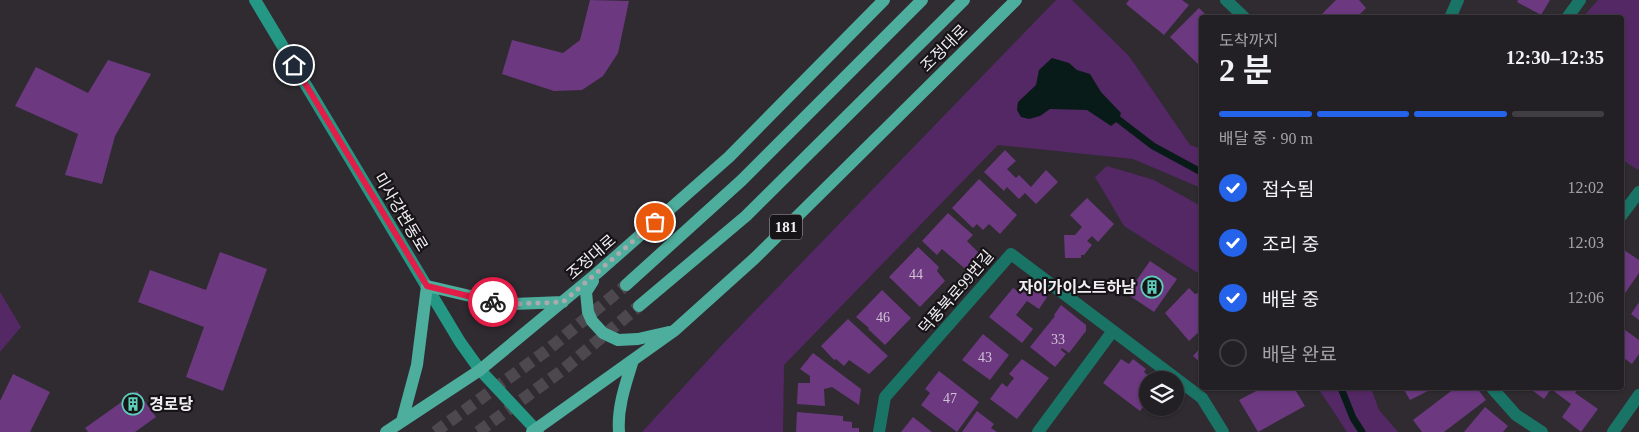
<!DOCTYPE html>
<html lang="ko">
<head>
<meta charset="utf-8">
<style>
	:root { --surface:#232025; --page:#2f2d32; --text:#f1f3f6; --muted:#a3a3a7; --line:#403e42; --accent:#2563eb }
	body { margin:0; font-family:"Times New Roman","Noto Sans KR",serif; background:var(--page); color:var(--text); height:100vh; display:flex; flex-direction:column; font-size:19px; white-space:nowrap }
	* { box-sizing:border-box; margin:0 }
	p { font-size:16px; color:var(--muted) }
	.icon { flex:none; width:28px; height:28px; fill:none; stroke:currentColor; stroke-width:2; stroke-linecap:round; stroke-linejoin:round }
	.map { position:relative; flex:1; overflow:hidden }
	.panel { position:absolute; left:1199px; top:15px; width:425px; height:375px; display:flex; flex-direction:column; background:var(--surface); border-radius:5px; box-shadow:0 1px 4px #0004,0 0 0 1px var(--line) }
	.panel>* { flex:none }
	.tools { position:absolute; left:1139px; top:371px; display:grid; gap:10px }
	.tools a { display:grid; place-items:center; width:45px; height:45px; border-radius:50%; background:var(--surface); box-shadow:0 1px 4px #0004,0 0 0 1px var(--line); font-size:25px }
	.pin { position:absolute; display:grid; place-items:center; width:42px; height:42px; color:#fff; margin:-21px; border:2px solid #fff; border-radius:50%; box-shadow:0 1px 5px #0007 }
	.courier { position:absolute; display:grid; place-items:center; width:50px; height:50px; margin:-25px; border:4px solid #e11d48; border-radius:50%; background:#fff; color:#222; box-shadow:0 1px 6px #0007 }
	.headline em { font-style:normal; font-weight:600 }
	.headline div { display:flex; flex-direction:column-reverse }
	.headline { display:flex; align-items:center; justify-content:space-between; height:85px; padding:0 20px }
	h1 { font-size:32px; font-weight:600; line-height:38px }
	.bar { display:grid; grid-template-columns:repeat(4,1fr); gap:8px 5px; align-content:center; height:60px; padding:0 20px }
	.bar i { height:6px; border-radius:4px; background:var(--line) }
	.bar .active { background:var(--accent) }
	.bar p { grid-column:span 4 }
	ol { padding:0 20px; list-style:none }
	li { display:flex; align-items:center; gap:15px; height:55px }
	li p { margin-inline-start:auto }
	li .icon { padding:5px; border-radius:50%; background:var(--accent); color:#fff; stroke-width:4 }
	li:last-child { color:var(--muted) }
	li i { width:28px; height:28px; border:2px solid var(--line); border-radius:50% }
	.map>svg:first-child { display:block }
</style>
</head>
<body>
<div class="map">
<svg width="1639" height="432" viewBox="0 0 1639 432">
	<rect width="100%" height="100%" fill="#2f2b31"/>
	<path fill="#542865" d="M1056,0H1072L1129,56L1190,145L1201,149V188L1133,159L998,145L784,365L783,432H642L721,346Z
		M1598,0H1639V168L1638,170L1621,159V18L1583,17Z
		M1107,166L1154,180L1201,206V275L1124,226L1095,177Z
		M0,292L21,327L0,352Z
		M1318,388H1371L1379,410L1398,432H1347Z"/>
	<path fill="#091b18" d="M1052,58L1069,63L1077,70L1090,74L1101,92L1121,113L1119,120L1111,126L1087,110L1050,109L1040,116L1029,119L1021,117L1017,110L1018,102L1036,85L1039,70Z"/>
	<g fill="none" stroke-linecap="round" stroke-linejoin="round">
		<path stroke="#091b18" stroke-width="7" d="M1119,120L1153,146L1201,172
			M1341,388L1353,418L1362,432"/>
	</g>
	<path fill="#6c3880" d="M590,0L629,1L618,53L603,76L582,90L554,91L502,74L512,40L563,53L580,40Z
		M1129,0H1182L1189,5L1164,35L1126,4Z
		M1336,0H1359L1366,8L1356,18H1318Z
		M1518,0H1550L1541,15L1517,2Z
		M1199,8L1209,18H1201V60L1198,64L1170,37Z
		M108,60L151,74L115,136L102,184L65,175L78,134L15,106L36,67L88,93Z
		M1005,150L1016,161L1007,169L1016,178L1019,175L1031,187L1046,170L1058,182L1036,204L1025,193L1019,199L1007,187L1004,191L984,172Z
		M979,179L1017,215L1000,234L989,224L983,230L977,224L973,228L952,208Z
		M1087,198L1114,224L1098,242L1092,236L1087,241L1092,245L1084,255H1081V258H1065L1064,235H1075L1082,227L1070,215Z
		M948,213L973,235L967,241L984,258L970,273L942,249L937,255L922,241Z
		M918,247L939,267L937,271L945,281L920,307L889,277Z
		M1621,248L1639,260V273L1621,299V269L1623,267L1621,266Z
		M220,252L267,269L223,391L186,377L204,327L138,302L150,270L206,290Z
		M1150,261L1177,279L1154,312L1127,294Z
		M1030,283L1047,297L1039,309L1027,301L1016,315L1033,329L1022,343L989,317L1013,288L1021,293Z
		M1189,288L1195,294L1201,292V330L1189,341L1165,313Z
		M882,290L911,318L885,345L868,329L869,328L856,317Z
		M1639,302V320L1631,314Z
		M1061,305L1086,325V331L1069,353L1062,348L1061,350L1066,354L1055,367L1030,347L1055,316L1054,315Z
		M848,319L888,356L869,374L849,360L844,366L836,359L834,360L821,346Z
		M1621,327L1639,340V354L1632,364L1621,356Z
		M983,334L1009,355L990,380L962,360Z
		M1201,347V363L1193,356Z
		M813,353L861,389L859,405L832,387L824,389L825,406L797,404L798,383H810V376L800,369Z
		M1022,359L1049,378L1017,419L990,399L1002,383L1007,387L1014,378L1009,374Z
		M1121,359L1129,364L1133,359L1146,369L1144,372L1154,380H1148V400L1140,411L1103,383Z
		M939,371L979,402L957,432L921,405L930,393L925,389Z
		M13,374L50,392L30,432H0V401Z
		M1262,388H1294L1305,406L1258,432L1239,400Z
		M1403,388H1434L1410,400Z
		M1455,388H1477L1486,400L1444,432H1422L1413,420Z
		M1529,388H1579L1575,393L1598,409L1581,432L1562,417L1571,404L1551,389L1544,399Z
		M137,391L156,417L135,432H88L85,428Z
		M1485,407L1508,426L1503,432H1464Z
		M977,411L994,424L991,428L997,432H962Z
		M797,412L843,416V421L852,422V428H859V432H796Z
		M913,417L932,432H901Z"/>
	<g fill="none" stroke-linecap="round" stroke-linejoin="round">
		<path stroke="#4c484e" stroke-width="12" stroke-dasharray="12 6" stroke-linecap="butt" d="M435,432L550,348L626,285
			M478,432L564,369L639,306"/>
		<path stroke="#1a7466" stroke-width="12" d="M1226,0L1245,18
			M1450,18L1458,0
			M1567,18L1580,0
			M1621,216L1639,192
			M1492,388L1516,415L1542,432
			M879,432L885,397L1011,254L1202,398L1223,432
			M1038,432L1112,332
			M1613,432L1639,395"/>
		<path stroke="#259785" stroke-width="12" d="M255,0L460,342L480,370L538,432"/>
		<path stroke="#4eae9d" stroke-width="12" d="M593,281L586,292L588,312L592,321L603,333L618,340L638,339L669,332
			M626,285L742,180L922,0
			M639,306L746,216L964,0
			M402,421L417,365L427,286L496,302L513,304L563,302
			M386,432L480,370L596,274L729,157L884,0
			M532,432L675,330L755,258L1016,0
			M619,432C617,407 626,383 633,360"/>
	</g>
	<g fill="none" stroke-linecap="round" stroke-linejoin="round">
		<path stroke="#adaaae" stroke-width="5" stroke-dasharray="0 9" d="M493,302L513,304L563,302L655,222"/>
		<path stroke="#e11d48" stroke-width="6" d="M294,65L427,286L493,302"/>
	</g>
	<defs>
		<g id="building-ring" transform="scale(1.125)"><circle r="9.5" fill="#161417" stroke="#5cceba" stroke-width="1.5"/><path d="M-4-6H4V6H1V3H-1V6H-4ZM-2.5-4.3h1.7v1.8h-1.7ZM.8-4.3h1.7v1.8H.8ZM-2.5-1h1.7V.8h-1.7ZM.8-1h1.7V.8H.8Z" fill="#5cceba"/></g>
	</defs>
	<g fill-rule="evenodd">
		<use href="#building-ring" x="1152" y="287"/>
		<use href="#building-ring" x="133" y="404"/>
	</g>
	<g text-anchor="middle" dominant-baseline="central" stroke-width="4.5" stroke-linejoin="round" paint-order="stroke">
		<g font-size="14" fill="#d0c0d6">
			<text x="916" y="274">44</text>
			<text x="883" y="317">46</text>
			<text x="1058" y="339">33</text>
			<text x="985" y="357">43</text>
			<text x="950" y="398">47</text>
		</g>
		<rect fill="#161417" stroke="#afadb0" stroke-width="1" x="770" y="214.5" width="32" height="25" rx="4"/>
		<g font-size="15" font-weight="bold" fill="#f1eef2">
			<text x="786" y="227">181</text>
		</g>
		<g font-size="16" fill="#f1eef2" stroke="#161417">
			<text transform="translate(944 48) rotate(-45)">조정대로</text>
			<text transform="translate(401 212) rotate(59)">미사강변동로</text>
			<text transform="translate(591 257) rotate(-41)">조정대로</text>
			<text transform="translate(956 292) rotate(-49)">덕풍북로99번길</text>
		</g>
		<g font-size="16" font-weight="bold" fill="#f1eef2" stroke="#161417" text-anchor="end">
			<text x="1136" y="287">자이가이스트하남</text>
			<text x="149" y="404" text-anchor="start">경로당</text>
		</g>
	</g>
</svg>
<div class="tools">
<a><svg class="icon" aria-label="layers" viewBox="0 0 24 24"><path d="M12 4l9 5-9 5-9-5zM3 14l9 5 9-5"/></svg></a>
</div>
<div class="pin" style="left:655px;top:222px;background:#ea580c"><svg class="icon" aria-label="bag" viewBox="0 0 24 24"><path d="M5 8h14l-1 12H6zM9 8a3 3 0 0 1 6 0"/></svg></div>
<div class="pin" style="left:294px;top:65px;background:#1f2937"><svg class="icon" aria-label="home" viewBox="0 0 24 24"><path d="M3 11l9-7 9 7M6 9v11h12V9"/></svg></div>
<div class="courier" style="left:493px;top:302px"><svg class="icon" aria-label="bike" viewBox="0 0 24 24"><circle cx="6" cy="16" r="4"/><circle cx="18" cy="16" r="4"/><path d="M6 16l4-8h5l3 8M10 8l3 8H6M13 5h3"/></svg></div>
<section class="panel">
<div class="headline"><div><h1>2 분</h1><p>도착까지</p></div><em>12:30–12:35</em></div>
<div class="bar"><i class="active"></i><i class="active"></i><i class="active"></i><i></i><p>배달 중 · 90 m</p></div>
<ol>
<li><svg class="icon" aria-label="check" viewBox="0 0 24 24"><path d="M5 12l5 5 9-10"/></svg>접수됨<p>12:02</p></li>
<li><svg class="icon" aria-label="check" viewBox="0 0 24 24"><path d="M5 12l5 5 9-10"/></svg>조리 중<p>12:03</p></li>
<li><svg class="icon" aria-label="check" viewBox="0 0 24 24"><path d="M5 12l5 5 9-10"/></svg>배달 중<p>12:06</p></li>
<li><i></i>배달 완료</li>
</ol>
</section>
</div>
</body>
</html>
